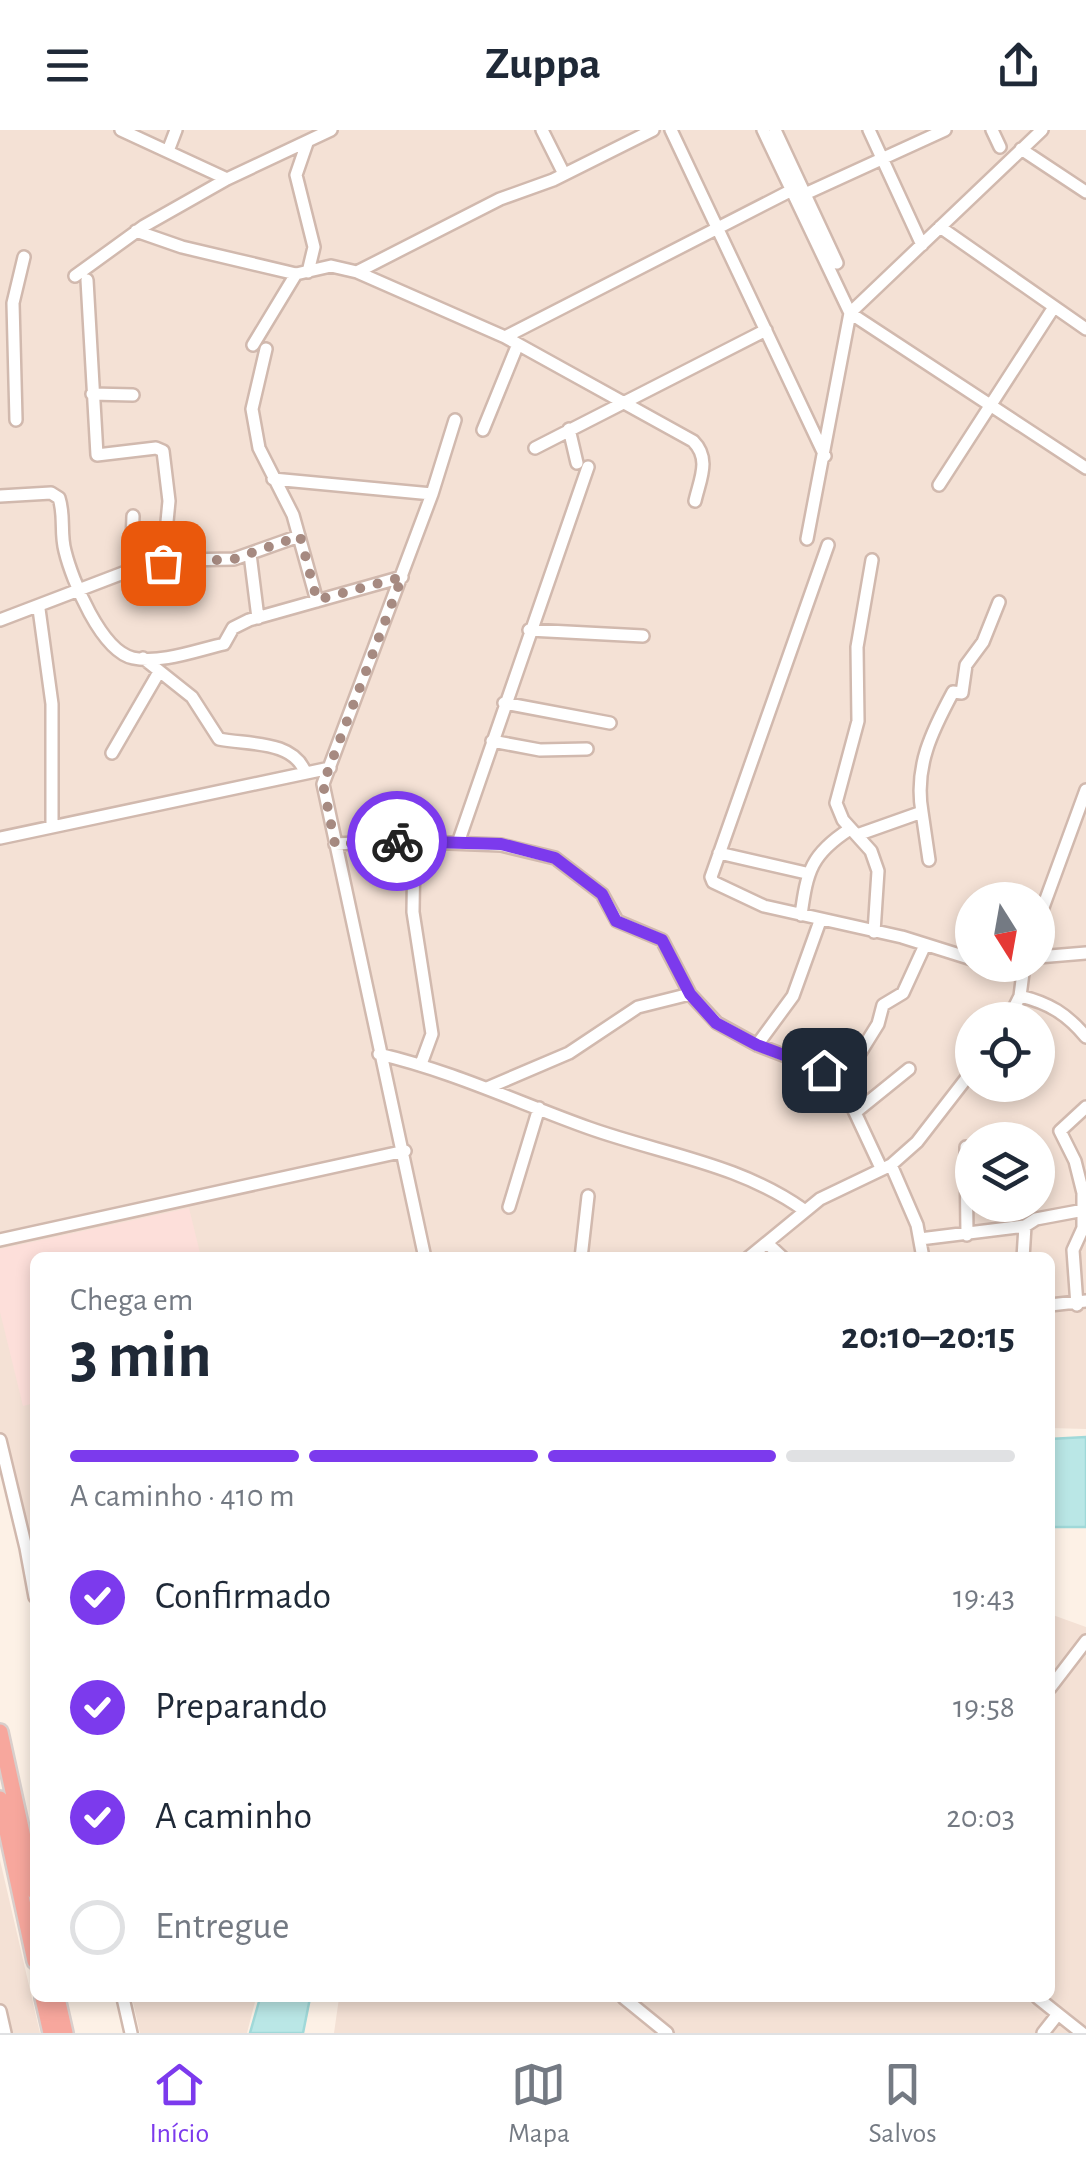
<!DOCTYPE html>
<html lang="pt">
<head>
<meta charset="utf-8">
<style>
	:root { --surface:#fff; --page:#f6f6f7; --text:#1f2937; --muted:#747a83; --line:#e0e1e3; --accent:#7c3aed }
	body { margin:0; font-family:"Alegreya Sans",sans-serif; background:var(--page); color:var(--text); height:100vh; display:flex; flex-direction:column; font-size:38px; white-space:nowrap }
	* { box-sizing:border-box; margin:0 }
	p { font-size:32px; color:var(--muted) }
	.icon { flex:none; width:55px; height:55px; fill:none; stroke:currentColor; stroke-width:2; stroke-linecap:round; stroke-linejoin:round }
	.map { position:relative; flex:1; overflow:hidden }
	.side { position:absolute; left:30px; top:1122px; width:1025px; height:750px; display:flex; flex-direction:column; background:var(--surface); border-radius:15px; box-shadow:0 5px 15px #0003 }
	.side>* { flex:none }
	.needle { width:65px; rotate:169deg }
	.controls { position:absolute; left:955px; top:752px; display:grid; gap:20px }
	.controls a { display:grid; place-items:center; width:100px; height:100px; border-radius:50%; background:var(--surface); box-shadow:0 5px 15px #0003; font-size:50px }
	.pin { position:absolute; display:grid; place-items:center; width:85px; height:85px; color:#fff; margin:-42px; border-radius:20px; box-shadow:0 5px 15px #0006 }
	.courier { position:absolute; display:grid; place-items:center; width:100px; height:100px; margin:-50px; border:8px solid #7c3aed; border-radius:50%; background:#fff; color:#222; box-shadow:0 2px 12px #0007 }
	.summary em { font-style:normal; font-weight:600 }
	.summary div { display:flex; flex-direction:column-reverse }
	.summary { display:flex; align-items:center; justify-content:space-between; height:170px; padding:0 40px }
	h1 { font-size:65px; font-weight:600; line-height:75px }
	.bar { display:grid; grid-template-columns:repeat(4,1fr); gap:15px 10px; align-content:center; height:120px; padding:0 40px }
	.bar i { height:12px; border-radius:8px; background:var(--line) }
	.bar .active { background:var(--accent) }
	.bar p { grid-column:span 4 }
	ol { padding:0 40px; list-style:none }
	li { display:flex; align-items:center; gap:30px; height:110px }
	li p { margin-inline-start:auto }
	li .icon { padding:10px; border-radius:50%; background:var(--accent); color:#fff; stroke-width:4 }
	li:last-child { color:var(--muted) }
	li i { width:55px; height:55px; border:5px solid var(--line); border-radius:50% }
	header { display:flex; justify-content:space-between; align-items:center; height:130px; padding:0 40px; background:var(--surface); font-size:45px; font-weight:600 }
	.tab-bar { display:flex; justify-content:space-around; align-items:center; height:140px; border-top:2px solid var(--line); background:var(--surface); font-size:28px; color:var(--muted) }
	.tab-bar a { display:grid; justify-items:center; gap:5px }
	.tab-bar .active { color:var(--accent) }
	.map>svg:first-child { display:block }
</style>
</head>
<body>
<header><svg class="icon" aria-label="menu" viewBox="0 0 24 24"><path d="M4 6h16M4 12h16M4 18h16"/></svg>Zuppa<svg class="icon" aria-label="share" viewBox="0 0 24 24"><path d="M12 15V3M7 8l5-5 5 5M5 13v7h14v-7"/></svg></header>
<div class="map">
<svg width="1086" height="1903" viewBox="0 0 1086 1903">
	<rect width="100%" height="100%" fill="#fdf1e6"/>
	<path fill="#f4e1d5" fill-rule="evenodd" d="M0,0H1086V1299L1050,1298V1128H35V1430L0,1341ZM972,770H1038V835H972ZM972,890H1038V955H972ZM972,1010H1038V1075H972Z
		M1050,1484L1086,1497V1903H334L339,1868H1050Z
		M0,1730L40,1903H0Z
		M132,1868H256L247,1903H140Z"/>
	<path fill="#fddfda" d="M189,1078L201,1127L35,1128V1273L23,1276L0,1182V1119Z"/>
	<path fill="#bae7e6" stroke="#a0d9d9" stroke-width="2.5" d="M1086,1307V1397H1050V1309Z
		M260,1868H310L303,1903H250Z"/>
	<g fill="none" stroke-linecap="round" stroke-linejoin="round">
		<g stroke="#d1b9ae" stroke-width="16">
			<path id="minor" d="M121,0L227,49
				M542,0L564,44
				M671,0L825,326
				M763,0L850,183L1086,338
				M775,0L837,133
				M869,0L922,115
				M992,0L1000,17
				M307,13L296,45L314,117L308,142
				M1021,19L1086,62
				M168,21L176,0
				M805,64L945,0
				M940,97L1086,199
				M136,101L182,117L296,144
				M357,142L500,69L553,50L653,0
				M75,146L144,96L227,49L331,0
				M87,150L97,325L156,318L163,321L169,371L163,433
				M505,207L792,60
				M253,215L296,144L331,136L357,142L505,207L693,311C711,329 700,349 695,371
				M266,219L252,279L259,318L293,385L317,471
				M92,264L133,265
				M16,290L13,173L24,127
				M569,299L577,333
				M483,300L518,214
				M535,318L766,200
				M273,349L432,364
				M939,355L1054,177
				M0,366L51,363L59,368C65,386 60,403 65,421C72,450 101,521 133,528C161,534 197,520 224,514L233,498L249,490L402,447
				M807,409L850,183L1042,0
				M828,415L711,747L713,752L764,776L902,807L972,829
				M250,424L258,488
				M872,430L857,517L858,591L836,673L843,690L871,721L878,741L874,802
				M131,440L133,386
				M39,479L52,574V695
				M0,490L131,440L180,430L234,429L299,406
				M529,500L643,506
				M143,528L192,567L219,609C248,615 293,610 305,642
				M504,573L610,593
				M492,611L540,620L587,619
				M112,623L159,542
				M922,682C914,637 932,601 953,562L962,563L966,535L983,512L999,472
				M857,705L922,682L929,730
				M0,708L330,638
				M414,712L413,782L432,904L421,934
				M458,713L588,337
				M335,714L398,711L501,715L555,728L602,764L617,791L662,810L690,864L717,893L757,915L838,946L881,1038
				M719,723L806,743
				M801,785C807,741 811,724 850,699
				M1038,791L1086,660
				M1038,827L1086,823
				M988,835L1022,842
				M1020,866C1049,873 1067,884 1086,907
				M1008,890L1020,866L1024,835
				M757,915L793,866L820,791
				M379,924C452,941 519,973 589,998C662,1024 740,1034 804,1080
				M842,952L878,894L883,875L903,863L925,815
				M487,958L569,923L638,877L690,864
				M857,981L909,939
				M966,1017L967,1105
				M891,1035L917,1095L923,1128
				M509,1077L539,978
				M920,1109L1025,1096L1036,1089L1084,1080
				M0,1110L405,1021
				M768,1114L783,1128
				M425,1128L323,654L432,364L455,290
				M581,1128L588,1066
				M748,1128L820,1069L891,1035L917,1012L972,941
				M1023,1128L1025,1096
				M1050,1175L1086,1171
				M1077,1175L1073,1120L1083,1098V1063L1075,1031L1060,1001L1086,977
				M0,1310L26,1418
				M35,1416L26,1418L35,1467
				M1050,1558L1086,1511
				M123,1868L131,1903
				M624,1868L667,1903
				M1038,1868L1058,1884
				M0,1881L5,1903
				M1043,1903L1058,1884L1082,1903"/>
		</g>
		<g stroke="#d9cfcc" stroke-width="20">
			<path id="highway" d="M0,1602L35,1762
				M0,1669L35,1831
				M43,1868L51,1903
				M57,1868L65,1903"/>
		</g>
		<use href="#minor" stroke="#fff" stroke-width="11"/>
		<use href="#highway" stroke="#f7a79d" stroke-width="15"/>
	</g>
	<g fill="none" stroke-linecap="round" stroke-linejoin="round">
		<path stroke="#a68a81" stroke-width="10" stroke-dasharray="0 18" d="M163,433L234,429L300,406L317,470L402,447L323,654L335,714L397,711"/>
		<path stroke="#7c3aed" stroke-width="12" d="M397,711L501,714L555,728L602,764L616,791L662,810L690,864L716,893L757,915L824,940"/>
	</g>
</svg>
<div class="controls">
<a><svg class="needle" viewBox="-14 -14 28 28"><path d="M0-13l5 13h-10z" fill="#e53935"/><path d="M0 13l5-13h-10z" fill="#747a83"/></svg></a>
<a><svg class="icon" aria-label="locate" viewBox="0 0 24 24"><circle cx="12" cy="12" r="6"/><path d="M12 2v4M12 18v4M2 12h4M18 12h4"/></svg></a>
<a><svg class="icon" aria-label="layers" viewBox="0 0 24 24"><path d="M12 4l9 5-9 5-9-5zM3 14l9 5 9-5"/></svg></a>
</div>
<div class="pin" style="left:163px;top:433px;background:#ea580c"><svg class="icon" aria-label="bag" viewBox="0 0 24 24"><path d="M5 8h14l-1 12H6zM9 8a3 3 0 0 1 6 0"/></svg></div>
<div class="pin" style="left:824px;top:940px;background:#1f2937"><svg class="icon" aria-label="home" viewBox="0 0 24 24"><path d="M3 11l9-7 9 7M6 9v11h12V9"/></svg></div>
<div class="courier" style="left:397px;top:711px"><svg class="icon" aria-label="bike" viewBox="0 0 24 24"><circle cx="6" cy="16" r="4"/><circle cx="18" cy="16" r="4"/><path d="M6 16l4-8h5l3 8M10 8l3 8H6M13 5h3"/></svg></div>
<section class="side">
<div class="summary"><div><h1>3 min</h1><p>Chega em</p></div><em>20:10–20:15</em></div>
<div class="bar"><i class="active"></i><i class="active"></i><i class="active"></i><i></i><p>A caminho · 410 m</p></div>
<ol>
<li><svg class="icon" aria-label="check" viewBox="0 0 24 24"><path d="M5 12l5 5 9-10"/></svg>Confirmado<p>19:43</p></li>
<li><svg class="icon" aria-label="check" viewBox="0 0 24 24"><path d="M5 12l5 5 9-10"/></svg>Preparando<p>19:58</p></li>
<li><svg class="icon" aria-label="check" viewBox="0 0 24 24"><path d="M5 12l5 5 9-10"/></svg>A caminho<p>20:03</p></li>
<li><i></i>Entregue</li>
</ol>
</section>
</div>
<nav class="tab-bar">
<a class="active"><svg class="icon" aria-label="home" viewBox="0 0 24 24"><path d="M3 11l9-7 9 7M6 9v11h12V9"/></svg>Início</a>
<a><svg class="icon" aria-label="map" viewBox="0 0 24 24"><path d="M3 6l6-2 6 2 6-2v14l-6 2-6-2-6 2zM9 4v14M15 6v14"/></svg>Mapa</a>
<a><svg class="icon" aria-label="saved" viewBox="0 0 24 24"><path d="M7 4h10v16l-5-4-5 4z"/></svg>Salvos</a>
</nav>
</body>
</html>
